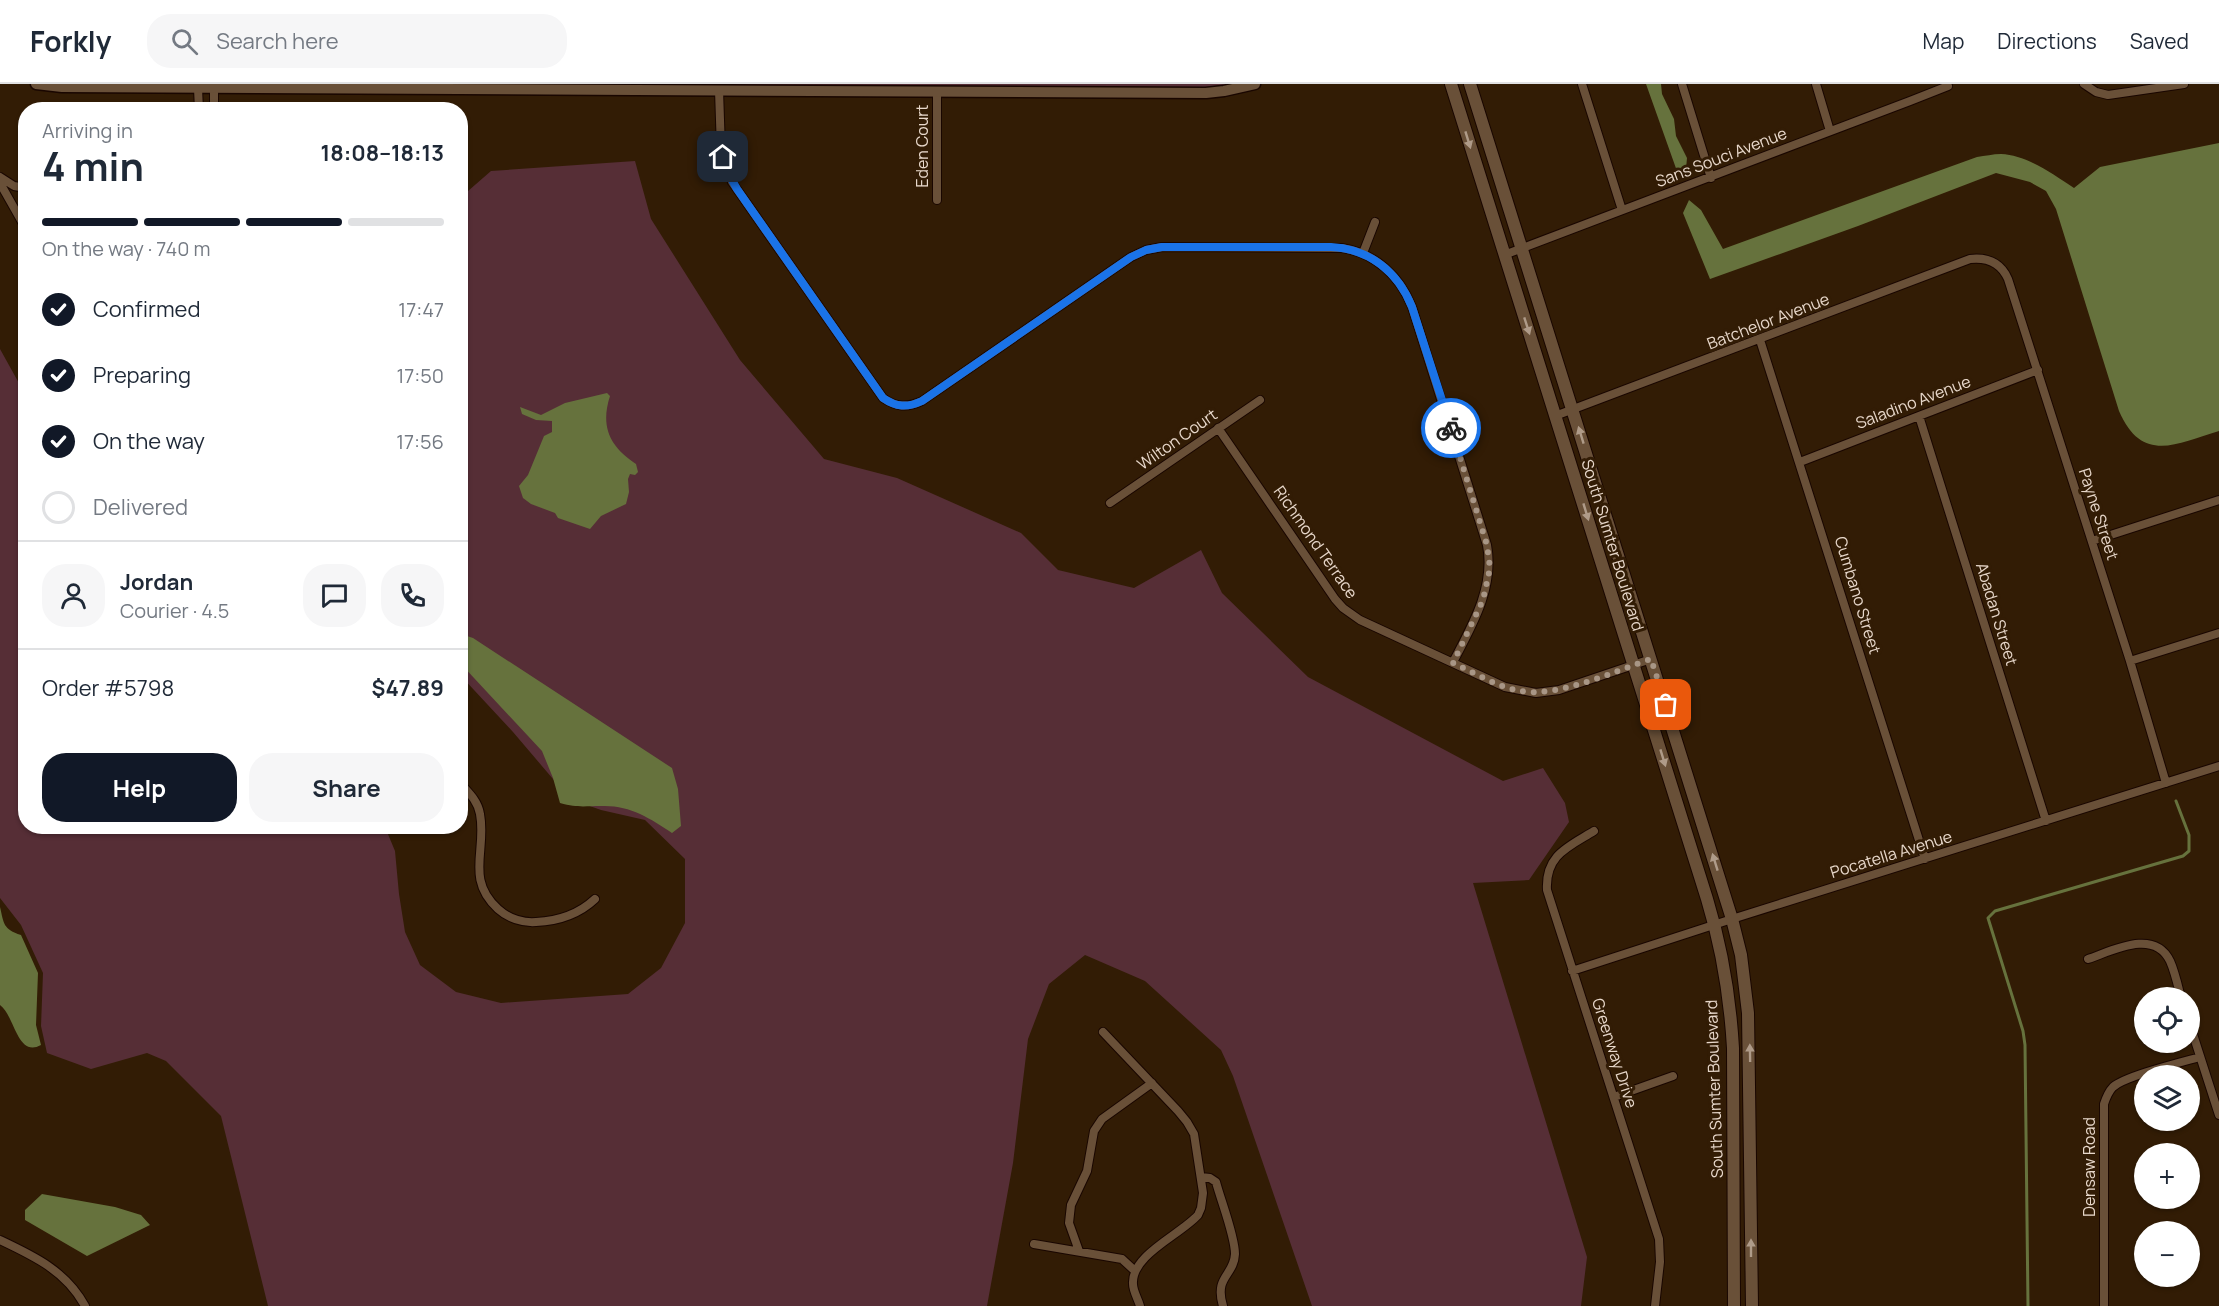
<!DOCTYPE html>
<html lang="en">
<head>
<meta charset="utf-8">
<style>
	:root { --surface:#fff; --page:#f6f6f7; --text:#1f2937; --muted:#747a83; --line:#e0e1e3; --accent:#111827 }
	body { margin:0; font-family:Manrope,sans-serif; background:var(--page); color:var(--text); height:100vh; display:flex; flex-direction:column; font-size:22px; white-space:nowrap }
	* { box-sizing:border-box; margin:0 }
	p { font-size:20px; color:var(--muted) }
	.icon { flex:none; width:33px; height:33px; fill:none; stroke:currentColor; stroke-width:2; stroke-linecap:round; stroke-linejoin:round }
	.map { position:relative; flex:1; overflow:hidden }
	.sheet { position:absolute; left:18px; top:18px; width:450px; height:732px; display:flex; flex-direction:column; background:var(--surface); border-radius:24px; box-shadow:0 2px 4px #0004 }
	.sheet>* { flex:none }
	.tools { position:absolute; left:2134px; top:903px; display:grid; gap:12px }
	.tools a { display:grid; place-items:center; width:66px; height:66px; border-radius:50%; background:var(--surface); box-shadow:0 2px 4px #0004; font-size:30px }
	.pin { position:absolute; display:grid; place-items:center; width:51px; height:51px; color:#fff; margin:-26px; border-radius:12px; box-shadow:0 3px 9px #0006 }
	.courier { position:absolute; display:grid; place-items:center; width:60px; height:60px; margin:-30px; border:4px solid #1a73e8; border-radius:50%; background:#fff; color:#222; box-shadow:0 2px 8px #0007 }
	.summary em { font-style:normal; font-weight:700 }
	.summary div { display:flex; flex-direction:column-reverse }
	.summary { display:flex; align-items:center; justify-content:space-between; height:102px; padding:0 24px }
	h1 { font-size:39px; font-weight:700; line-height:45px }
	.bar { display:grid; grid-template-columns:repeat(4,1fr); gap:9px 6px; align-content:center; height:72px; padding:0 24px }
	.bar i { height:8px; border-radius:4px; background:var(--line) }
	.bar .active { background:var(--accent) }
	.bar p { grid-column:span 4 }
	.line { display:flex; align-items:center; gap:15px; padding:0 24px; border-top:2px solid var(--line) }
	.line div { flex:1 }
	.round { display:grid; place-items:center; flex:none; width:63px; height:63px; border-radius:24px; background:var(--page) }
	ol { padding:0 24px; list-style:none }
	li { display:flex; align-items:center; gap:18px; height:66px }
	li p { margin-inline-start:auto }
	li .icon { padding:6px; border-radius:50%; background:var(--accent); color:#fff; stroke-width:4 }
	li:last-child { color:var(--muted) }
	li i { width:33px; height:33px; border:3px solid var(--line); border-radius:50% }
	.primary-button { display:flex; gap:12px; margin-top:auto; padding:12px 24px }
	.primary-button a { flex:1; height:69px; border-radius:24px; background:var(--accent); color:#fff; font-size:24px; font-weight:700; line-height:69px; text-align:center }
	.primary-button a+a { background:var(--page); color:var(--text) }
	header { display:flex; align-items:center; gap:36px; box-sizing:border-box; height:84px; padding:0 30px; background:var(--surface); border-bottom:2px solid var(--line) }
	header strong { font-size:28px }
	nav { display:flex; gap:33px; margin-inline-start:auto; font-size:21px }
	.search { width:420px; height:54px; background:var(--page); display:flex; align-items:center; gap:15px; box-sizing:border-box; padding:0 21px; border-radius:24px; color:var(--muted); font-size:22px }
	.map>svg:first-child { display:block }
</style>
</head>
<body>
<header>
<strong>Forkly</strong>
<div class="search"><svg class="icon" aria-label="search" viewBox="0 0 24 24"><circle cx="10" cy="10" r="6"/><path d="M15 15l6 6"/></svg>Search here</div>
<nav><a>Map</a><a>Directions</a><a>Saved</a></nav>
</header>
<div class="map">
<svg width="2219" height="1222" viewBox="0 0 2219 1222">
	<rect width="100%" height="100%" fill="#321c05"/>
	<path fill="#562e36" d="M1233,0L1205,3L661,1V0Z
		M635,77L651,135L740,276L824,375L897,394L1021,449L1058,486L1134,504L1201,466L1222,509L1308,593L1503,697L1543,684L1565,719L1569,738L1529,796L1473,799L1587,1173L1581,1222H1312L1233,992L1221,966L1145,897L1085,871L1049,900L1028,955L1013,1079L987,1222H268L221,1032L166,977L147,969L91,985L47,969L41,942L43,889L21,841L0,814V265L25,310L26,742L385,743L395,767L399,810L405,848L420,881L456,908L501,919L628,910L661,884L685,839V775L645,736L601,726L570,715L513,648L461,592L460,114L491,87Z"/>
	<path fill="#66723d" d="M1646,0H1661L1662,10L1674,35L1676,52L1687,74L1686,85L1678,90Z
		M2219,59V347C2176,360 2142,380 2119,327L2056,125L2046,107L2030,98L1996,89L1858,142L1710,195L1683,129L1689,116L1701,126L1723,165L1977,73C1985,72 1993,70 2001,70C2027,71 2053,90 2074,104L2100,83Z
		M607,309L610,312C600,343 610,363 636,380L638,388L635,391L630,390L628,395L629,408L626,420L601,432L590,445L558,434L555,429L531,420L523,414L519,402L528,391L544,352L552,348V337L536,336L522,330L520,323L541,331L565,319Z
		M461,550L473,554L672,684L678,705L681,742L672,749C650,734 629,721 602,722C584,722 578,724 560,719L553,694L542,667L461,580Z
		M0,823C4,840 3,845 21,851L38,889L36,941L41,961C17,974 15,932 0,921Z
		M42,1110L115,1123L141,1131L150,1141L87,1172L25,1136V1126Z"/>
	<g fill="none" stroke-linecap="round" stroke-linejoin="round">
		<path stroke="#66723d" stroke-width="3" d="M2028,1222L2025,961L2023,947L1988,834L1995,827L2183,772L2189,767V751L2176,717"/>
		<g stroke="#190600" stroke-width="10">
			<path id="minor" d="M1582,0L1622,126
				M1682,0L1711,94
				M1816,0L1830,47
				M2084,0L2096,8L2108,11L2184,0
				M198,4L199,26
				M214,4V26
				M719,6L721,66L732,98L883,314C896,323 907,324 922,317L1131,173L1146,166L1162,163L1342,164C1375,169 1400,192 1412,223L1487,461C1495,503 1472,542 1453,578
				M937,8V116
				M0,93L14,102L26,104
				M0,99L26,145
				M1363,169L1375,138
				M1504,171L1910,17L1948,2L1947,0
				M1760,256L1925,775
				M1555,332L1970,175C1988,173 2001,179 2008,195L2130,577L2166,699
				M1919,332L2046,737
				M1218,344L1335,515L1343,524L1360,536L1505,603L1536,609L1559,606L1651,575
				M1800,378L2038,286
				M1110,419L1260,316
				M2092,457L2219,416
				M2130,577L2219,549
				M460,699C469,709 478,717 480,730C487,766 465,795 498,825C508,834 522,839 536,838C558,837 579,830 595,815
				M1594,747C1568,763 1545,771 1547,806L1659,1155L1660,1178L1655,1222
				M2088,875C2112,867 2154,844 2170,877C2175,888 2178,902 2181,914
				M1572,887L1732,835L2219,682
				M2190,941L2219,1031
				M1103,948L1178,1027L1187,1038L1194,1050L1203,1109L1201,1124L1198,1131C1180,1151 1131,1171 1133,1200C1133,1207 1138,1215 1140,1222
				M1614,1013L1673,992
				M1201,1093L1210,1094L1216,1098C1221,1117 1235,1152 1235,1170C1234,1192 1214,1192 1223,1222
				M0,1156C34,1172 66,1187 85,1222
				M1034,1160L1122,1175L1135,1187
				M1079,1167L1069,1139L1071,1121L1087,1087L1094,1047L1102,1035L1152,999
				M2104,1222V1020C2106,1014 2108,1008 2113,1003C2125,992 2182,978 2200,973"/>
		</g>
		<g stroke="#190600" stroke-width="13">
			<path id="tertiary" d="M36,0L62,3L1206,9L1224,7L1255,0"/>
		</g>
		<g stroke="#190600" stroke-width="14">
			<path id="secondary" d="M1451,0L1707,815C1722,864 1730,913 1733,964L1734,1222
				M1470,0L1732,835L1741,871L1748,929L1752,1222"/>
		</g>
		<use href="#minor" stroke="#695038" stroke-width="8"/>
		<use href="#tertiary" stroke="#695038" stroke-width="10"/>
		<use href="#secondary" stroke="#695038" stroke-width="12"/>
	</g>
	<defs><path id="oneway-solid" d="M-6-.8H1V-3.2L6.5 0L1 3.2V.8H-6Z" transform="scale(1.5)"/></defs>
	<g fill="#af9b89">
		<use href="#oneway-solid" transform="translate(1468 56) rotate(73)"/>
		<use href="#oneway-solid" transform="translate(1527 242) rotate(72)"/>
		<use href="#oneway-solid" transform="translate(1581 351) rotate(-107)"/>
		<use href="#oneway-solid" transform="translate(1586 428) rotate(73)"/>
		<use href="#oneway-solid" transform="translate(1663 674) rotate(73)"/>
		<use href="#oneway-solid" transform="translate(1715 778) rotate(-107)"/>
		<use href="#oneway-solid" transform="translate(1750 969) rotate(-91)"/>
		<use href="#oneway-solid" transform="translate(1751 1164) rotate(-90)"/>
	</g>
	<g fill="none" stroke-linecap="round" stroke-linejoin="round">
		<path stroke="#a89686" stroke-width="6" stroke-dasharray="0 10.8" d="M1451,344L1487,461L1490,484L1483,516L1453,579C1475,589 1497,603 1521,607C1557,614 1615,587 1651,575L1666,621"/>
		<path stroke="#1a73e8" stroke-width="8" d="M723,73L728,89L737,105L883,314C896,323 907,324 922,317L1131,173L1146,166L1162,163H1331C1370,165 1398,188 1412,223L1451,344"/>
	</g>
	<g text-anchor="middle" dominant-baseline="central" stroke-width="6" stroke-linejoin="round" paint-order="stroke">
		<g font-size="16" fill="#e8d8cb" stroke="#321c05">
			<text transform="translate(922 62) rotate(-90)">Eden Court</text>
			<text transform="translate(1721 73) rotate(-21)">Sans Souci Avenue</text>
			<text transform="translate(1768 237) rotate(-21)">Batchelor Avenue</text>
			<text transform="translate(1913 318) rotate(-21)">Saladino Avenue</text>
			<text transform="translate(1177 355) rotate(-35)">Wilton Court</text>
			<text transform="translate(2099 430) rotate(72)">Payne Street</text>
			<text transform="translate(1316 458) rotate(55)">Richmond Terrace</text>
			<text transform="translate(1613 461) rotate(73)">South Sumter Boulevard</text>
			<text transform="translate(1858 511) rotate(73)">Cumbano Street</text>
			<text transform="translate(1997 530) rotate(73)">Abadan Street</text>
			<text transform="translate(1891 770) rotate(-17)">Pocatella Avenue</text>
			<text transform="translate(1615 969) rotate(72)">Greenway Drive</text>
			<text transform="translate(1714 1005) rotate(-92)">South Sumter Boulevard</text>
			<text transform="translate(2089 1083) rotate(-90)">Densaw Road</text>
		</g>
	</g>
</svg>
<div class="tools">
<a><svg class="icon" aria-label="locate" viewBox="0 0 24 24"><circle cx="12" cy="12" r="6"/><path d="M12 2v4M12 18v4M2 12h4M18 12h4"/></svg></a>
<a><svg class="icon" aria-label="layers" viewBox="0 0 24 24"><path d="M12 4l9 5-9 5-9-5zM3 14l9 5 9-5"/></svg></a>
<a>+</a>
<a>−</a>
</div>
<div class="pin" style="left:1666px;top:621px;background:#ea580c"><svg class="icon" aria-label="bag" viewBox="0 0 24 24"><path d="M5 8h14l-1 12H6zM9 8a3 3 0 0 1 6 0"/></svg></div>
<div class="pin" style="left:723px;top:73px;background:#1f2937"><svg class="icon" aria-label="home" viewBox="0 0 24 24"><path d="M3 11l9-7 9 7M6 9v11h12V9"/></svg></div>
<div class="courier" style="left:1451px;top:344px"><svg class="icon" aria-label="bike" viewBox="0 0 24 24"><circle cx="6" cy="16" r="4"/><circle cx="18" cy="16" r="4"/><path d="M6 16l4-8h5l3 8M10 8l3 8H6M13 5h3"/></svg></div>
<section class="sheet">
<div class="summary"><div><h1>4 min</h1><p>Arriving in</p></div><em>18:08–18:13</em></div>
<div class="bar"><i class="active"></i><i class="active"></i><i class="active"></i><i></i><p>On the way · 740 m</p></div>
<ol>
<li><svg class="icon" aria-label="check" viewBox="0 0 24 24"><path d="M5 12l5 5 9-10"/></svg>Confirmed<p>17:47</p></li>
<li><svg class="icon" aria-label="check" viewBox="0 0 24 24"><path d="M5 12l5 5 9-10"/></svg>Preparing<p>17:50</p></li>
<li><svg class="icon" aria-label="check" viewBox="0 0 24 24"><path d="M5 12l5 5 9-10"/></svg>On the way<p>17:56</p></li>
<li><i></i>Delivered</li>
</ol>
<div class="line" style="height:108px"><a class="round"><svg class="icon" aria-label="person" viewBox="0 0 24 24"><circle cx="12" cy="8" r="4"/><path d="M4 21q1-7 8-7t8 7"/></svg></a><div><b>Jordan</b><p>Courier · 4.5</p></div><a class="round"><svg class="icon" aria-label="chat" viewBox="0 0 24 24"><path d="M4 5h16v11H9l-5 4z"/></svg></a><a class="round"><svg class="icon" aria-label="phone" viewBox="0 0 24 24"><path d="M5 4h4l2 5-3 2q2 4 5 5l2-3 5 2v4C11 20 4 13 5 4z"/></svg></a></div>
<div class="line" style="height:78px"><div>Order #5798</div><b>$47.89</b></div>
<div class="primary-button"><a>Help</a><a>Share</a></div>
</section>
</div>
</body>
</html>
